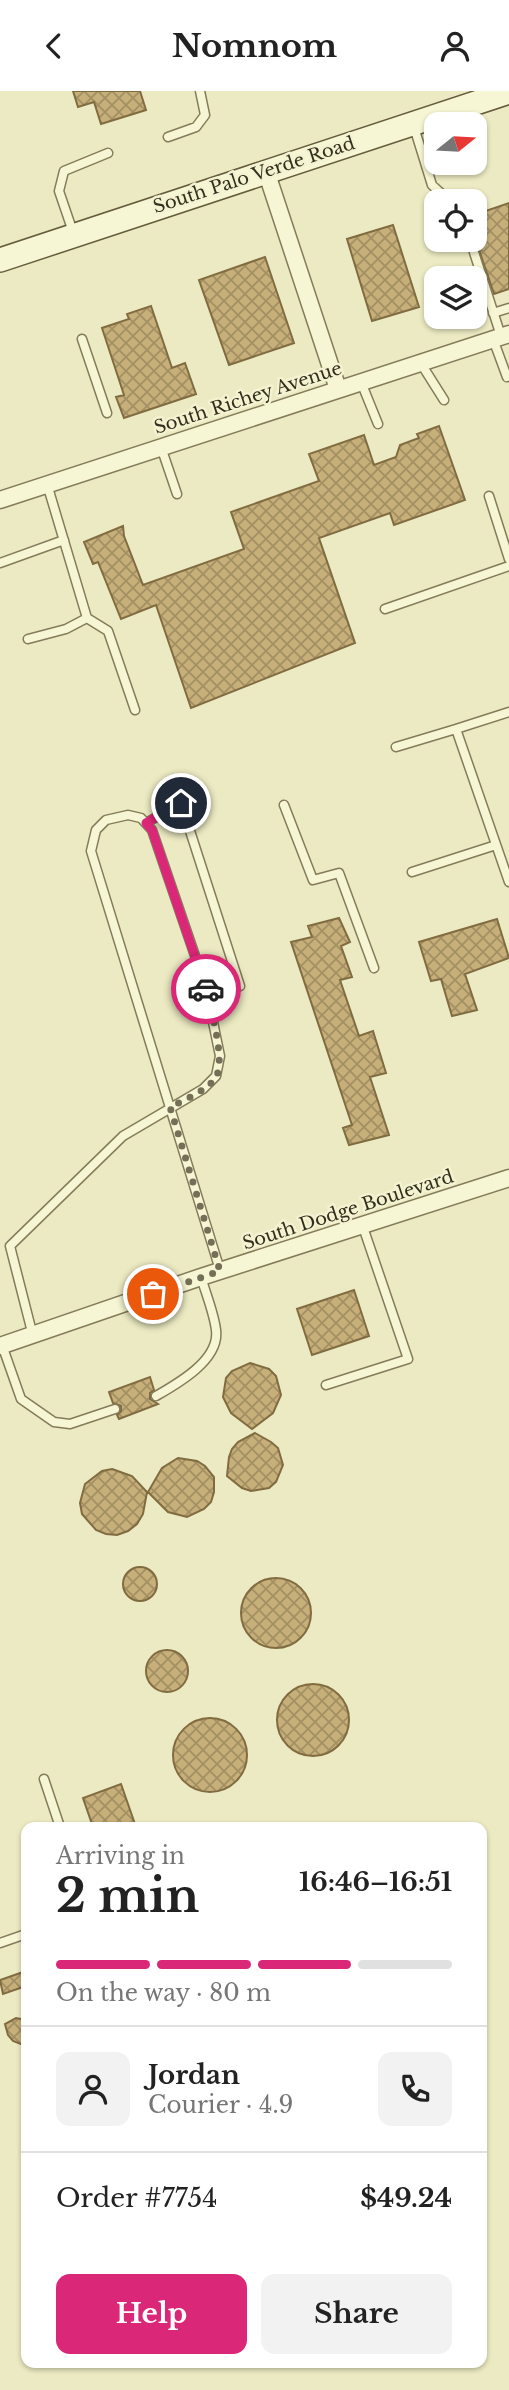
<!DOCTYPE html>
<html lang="en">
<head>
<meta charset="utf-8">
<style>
	:root { --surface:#fff; --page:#f2f2f2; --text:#222; --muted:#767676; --line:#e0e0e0; --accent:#db2777 }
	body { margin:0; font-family:"Libre Baskerville",serif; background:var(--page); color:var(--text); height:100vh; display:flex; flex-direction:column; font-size:26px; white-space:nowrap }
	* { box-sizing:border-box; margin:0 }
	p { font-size:23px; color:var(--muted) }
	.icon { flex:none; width:38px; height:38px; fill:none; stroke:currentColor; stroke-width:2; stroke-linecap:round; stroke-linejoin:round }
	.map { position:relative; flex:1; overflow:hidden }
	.panel { position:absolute; left:21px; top:1731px; width:466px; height:546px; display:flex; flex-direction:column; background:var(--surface); border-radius:14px; box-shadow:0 2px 5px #0004 }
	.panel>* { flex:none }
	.needle { width:46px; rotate:72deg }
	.buttons { position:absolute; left:424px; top:21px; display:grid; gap:14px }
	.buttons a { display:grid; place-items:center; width:63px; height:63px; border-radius:14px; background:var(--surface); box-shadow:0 2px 5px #0004; font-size:35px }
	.pin { position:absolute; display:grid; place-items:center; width:60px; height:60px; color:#fff; margin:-30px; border:4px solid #fff; border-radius:50%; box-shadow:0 2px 7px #0007 }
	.courier { position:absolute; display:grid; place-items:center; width:70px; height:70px; margin:-35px; border:5px solid #db2777; border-radius:50%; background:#fff; color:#222; box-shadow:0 2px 9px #0007 }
	.head em { font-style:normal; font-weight:700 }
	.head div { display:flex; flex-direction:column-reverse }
	.head { display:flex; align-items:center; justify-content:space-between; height:119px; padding:0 35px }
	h1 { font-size:46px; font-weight:700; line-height:52px }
	.bar { display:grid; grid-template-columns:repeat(4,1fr); gap:10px 7px; align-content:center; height:84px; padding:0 35px }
	.bar i { height:9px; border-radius:5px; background:var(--line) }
	.bar .selected { background:var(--accent) }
	.bar p { grid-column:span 4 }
	.line { display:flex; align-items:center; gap:18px; padding:0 35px; border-top:2px solid var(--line) }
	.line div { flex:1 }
	.round { display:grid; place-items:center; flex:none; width:74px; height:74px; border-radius:14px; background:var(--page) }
	.cta { display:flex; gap:14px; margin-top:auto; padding:14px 35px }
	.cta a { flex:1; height:80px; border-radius:14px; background:var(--accent); color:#fff; font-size:28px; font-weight:700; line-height:80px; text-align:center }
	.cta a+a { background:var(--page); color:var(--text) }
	header { display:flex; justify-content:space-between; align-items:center; height:91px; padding:0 35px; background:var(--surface); font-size:32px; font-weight:700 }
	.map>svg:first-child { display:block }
</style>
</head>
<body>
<header><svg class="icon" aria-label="back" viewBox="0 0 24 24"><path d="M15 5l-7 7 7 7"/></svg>Nomnom<svg class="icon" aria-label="person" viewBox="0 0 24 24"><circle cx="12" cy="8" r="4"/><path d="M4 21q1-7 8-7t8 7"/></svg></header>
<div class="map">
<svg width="509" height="2299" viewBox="0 0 509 2299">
	<defs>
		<pattern id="building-cross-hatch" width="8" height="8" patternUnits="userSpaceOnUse" patternTransform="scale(1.75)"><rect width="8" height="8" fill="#c7af79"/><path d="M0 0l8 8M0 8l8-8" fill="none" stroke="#a28f63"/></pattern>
	</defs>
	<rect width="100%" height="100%" fill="#ebeac2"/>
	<path fill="url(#building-cross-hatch)" stroke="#816c41" stroke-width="2" d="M73,0H140L146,19L101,33L94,11L78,16Z
		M509,112V198L494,203L474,144V124Z
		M393,134L419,216L372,230L347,148Z
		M265,166L294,252L229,274L199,189Z
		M151,215L172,277L185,272L196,303L124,327L116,306L124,304L102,237L129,228L127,223Z
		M439,335L465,409L394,434L390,422L319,447L355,552L191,617L156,514L121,528L98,471L93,473L84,451L123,435L124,445L143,494L244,458L231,421L319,390L309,363L364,344L374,374L396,366L400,354L419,347L417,343Z
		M339,827L350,851L341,855L352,886L340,889L359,945L373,940L386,982L370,986L389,1044L349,1054L343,1037L352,1034L291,851L312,846L308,835Z
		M497,828L509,867L465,883L477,919L452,925L441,888L431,890L419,851Z
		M354,1199L369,1245L312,1264L297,1218Z
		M250,1272L269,1278L276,1285L281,1304L273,1322L252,1338L231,1322L223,1306L226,1287L232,1280Z
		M150,1286L154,1299L150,1302V1308L158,1313L119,1328L117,1324L121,1320V1315L113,1312L109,1301Z
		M255,1342L271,1351L278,1357L283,1374L276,1391L269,1397L251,1400L242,1397L227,1385L229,1366L232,1358L238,1351Z
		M178,1367L197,1370L205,1375L214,1386V1401L211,1411L204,1418L187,1426L168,1421L148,1401L162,1377Z
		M112,1378L132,1385L147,1401L143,1423L137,1433L128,1440L117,1444L106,1443L96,1439L82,1423L80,1412L85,1393L102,1380Z
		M123 1493a17 17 0 1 1 34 0a17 17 0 1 1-34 0Z
		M241 1522a35 35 0 1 1 70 0a35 35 0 1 1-70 0Z
		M146 1580a21 21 0 1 1 42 0a21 21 0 1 1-42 0Z
		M277 1629a36 36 0 1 1 72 0a36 36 0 1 1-72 0Z
		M173 1664a37 37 0 1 1 74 0a37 37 0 1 1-74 0Z
		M121,1693L136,1736H93L83,1707Z
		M26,1880V1895L3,1903L0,1889Z
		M16,1927L26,1929V1955L13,1950L8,1944L5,1933Z"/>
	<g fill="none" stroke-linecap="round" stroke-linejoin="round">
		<g stroke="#847b5a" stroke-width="11">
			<path id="service" d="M414,36L432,94L444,105L456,104L458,110
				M168,46L196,36L205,24L200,0
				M73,141L59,100L64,80L108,62
				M470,149L501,245
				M493,222L509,217
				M82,248L107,322
				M493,248L507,286
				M420,271L444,309
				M361,291L378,333
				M161,356L177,403
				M489,405L509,468
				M0,472L64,449
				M385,518L509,475
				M87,527L108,540L135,619
				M28,548L66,538L87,527L47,393
				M509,621L456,638L509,791
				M396,656L456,638
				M284,714L313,789L339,782L374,877
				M146,732L181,712L240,895L208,906
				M412,781L496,754
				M33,1245L10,1155L123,1045L203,998L216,985L220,965L206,897L152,739L141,727L128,724L106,729L96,739L91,760C134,900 176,1040 220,1179
				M2,1254L21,1308L54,1331L70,1333L115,1318
				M326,1294L408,1268L363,1136
				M156,1305C177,1293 220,1269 216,1239C214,1222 206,1203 201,1186
				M44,1688L60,1736
				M0,1852L26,1843"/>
		</g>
		<g stroke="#847b5a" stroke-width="19">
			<path id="minor" d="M266,80L338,298
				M0,409L509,243
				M0,1255L201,1186L509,1087"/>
		</g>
		<g stroke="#655c3d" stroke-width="26">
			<path id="secondary" d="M0,169L509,1"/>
		</g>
		<use href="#service" stroke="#f6f6d4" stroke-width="8"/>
		<use href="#minor" stroke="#f6f6d4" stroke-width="16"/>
		<use href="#secondary" stroke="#f6f6d4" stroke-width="23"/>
	</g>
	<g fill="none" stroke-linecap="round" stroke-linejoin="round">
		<path stroke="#747057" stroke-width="7" stroke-dasharray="0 12.6" d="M153,1203L220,1180L170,1016C184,1009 207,1000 216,986C226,968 210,918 206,898"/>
		<path stroke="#db2777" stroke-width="9" d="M181,712L146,732L152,739L206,898"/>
	</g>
	<g text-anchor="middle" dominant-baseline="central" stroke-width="5" stroke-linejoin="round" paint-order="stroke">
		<g font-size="18" fill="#342f1d" stroke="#f3f2d1">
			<text transform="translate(254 84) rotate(-18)">South Palo Verde Road</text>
			<text transform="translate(248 307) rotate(-18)">South Richey Avenue</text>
			<text transform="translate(348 1119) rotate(-18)">South Dodge Boulevard</text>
		</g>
	</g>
</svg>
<div class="buttons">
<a><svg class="needle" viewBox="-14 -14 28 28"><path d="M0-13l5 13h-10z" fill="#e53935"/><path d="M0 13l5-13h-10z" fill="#767676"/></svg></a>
<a><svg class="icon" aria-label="locate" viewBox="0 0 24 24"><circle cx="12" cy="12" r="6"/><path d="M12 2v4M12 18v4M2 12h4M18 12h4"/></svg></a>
<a><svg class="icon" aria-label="layers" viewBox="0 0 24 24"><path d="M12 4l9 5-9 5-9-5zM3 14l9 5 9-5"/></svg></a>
</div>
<div class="pin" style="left:153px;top:1203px;background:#ea580c"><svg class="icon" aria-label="bag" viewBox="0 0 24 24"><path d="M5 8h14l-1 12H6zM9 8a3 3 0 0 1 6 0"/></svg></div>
<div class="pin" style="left:181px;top:712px;background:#1f2937"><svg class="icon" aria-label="home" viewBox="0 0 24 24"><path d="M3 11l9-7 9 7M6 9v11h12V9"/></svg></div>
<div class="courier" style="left:206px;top:898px"><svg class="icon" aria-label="car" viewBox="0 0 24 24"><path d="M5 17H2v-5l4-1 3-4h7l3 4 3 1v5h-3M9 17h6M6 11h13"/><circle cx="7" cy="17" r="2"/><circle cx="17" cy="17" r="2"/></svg></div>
<section class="panel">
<div class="head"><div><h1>2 min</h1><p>Arriving in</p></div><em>16:46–16:51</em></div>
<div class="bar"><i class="selected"></i><i class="selected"></i><i class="selected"></i><i></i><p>On the way · 80 m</p></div>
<div class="line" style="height:126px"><a class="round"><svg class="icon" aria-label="person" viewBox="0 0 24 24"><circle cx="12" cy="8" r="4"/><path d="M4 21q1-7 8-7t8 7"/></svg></a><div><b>Jordan</b><p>Courier · 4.9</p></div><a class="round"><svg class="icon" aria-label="phone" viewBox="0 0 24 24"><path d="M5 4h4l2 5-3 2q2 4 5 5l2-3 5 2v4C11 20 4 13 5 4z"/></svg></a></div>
<div class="line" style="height:91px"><div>Order #7754</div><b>$49.24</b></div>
<div class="cta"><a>Help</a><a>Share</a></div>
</section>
</div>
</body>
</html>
